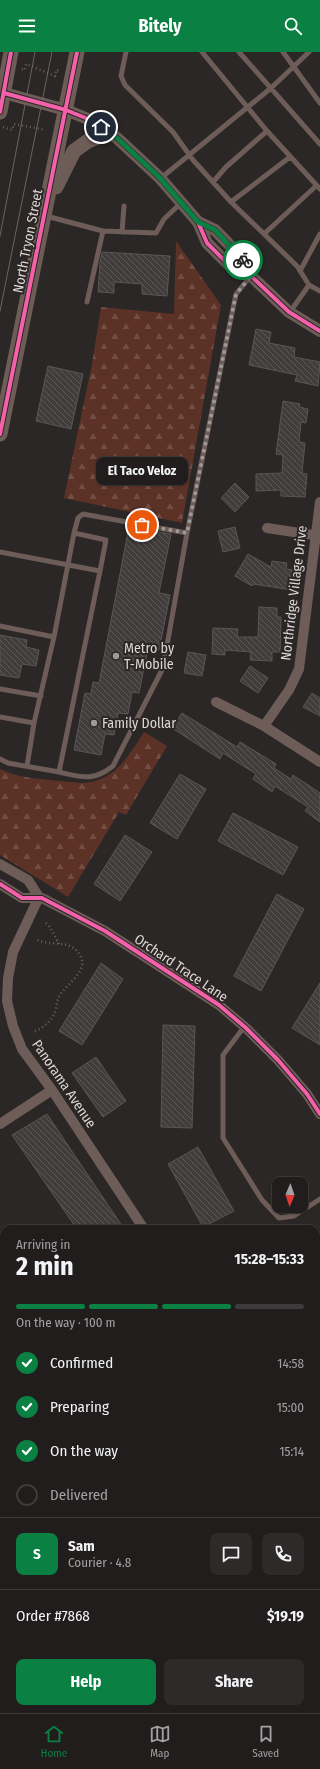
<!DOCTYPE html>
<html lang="en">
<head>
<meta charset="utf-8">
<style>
	:root { --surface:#201d1c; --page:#2d2a29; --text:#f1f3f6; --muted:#a2a2a3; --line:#3d3b3b; --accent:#0b8043 }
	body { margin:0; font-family:"Fira Sans Condensed",sans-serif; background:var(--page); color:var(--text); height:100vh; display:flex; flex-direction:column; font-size:15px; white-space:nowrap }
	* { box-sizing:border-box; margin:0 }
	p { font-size:13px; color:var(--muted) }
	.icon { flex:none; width:22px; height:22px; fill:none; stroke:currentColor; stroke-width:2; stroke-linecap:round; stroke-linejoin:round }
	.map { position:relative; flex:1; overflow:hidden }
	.side { position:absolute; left:0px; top:1173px; width:320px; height:488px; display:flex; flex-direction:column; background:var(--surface); border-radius:12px 12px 0 0; box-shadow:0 1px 3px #0004,0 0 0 1px var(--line) }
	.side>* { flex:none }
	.needle { width:26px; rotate:182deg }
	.fabs { position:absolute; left:272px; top:1125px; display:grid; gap:8px }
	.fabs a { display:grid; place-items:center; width:36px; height:36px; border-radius:8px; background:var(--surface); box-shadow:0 1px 3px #0004,0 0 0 1px var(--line); font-size:20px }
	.pin { position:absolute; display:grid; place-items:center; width:34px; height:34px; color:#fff; margin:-17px; border:2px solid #fff; border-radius:50%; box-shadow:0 1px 4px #0007 }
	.courier { position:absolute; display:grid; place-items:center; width:40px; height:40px; margin:-20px; border:3px solid #0b8043; border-radius:50%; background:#fff; color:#222; box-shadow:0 1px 5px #0007 }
	.bubble { position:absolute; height:28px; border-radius:8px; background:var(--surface); box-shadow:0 1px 3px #0004,0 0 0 1px var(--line); font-size:13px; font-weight:700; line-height:28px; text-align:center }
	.headline em { font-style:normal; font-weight:700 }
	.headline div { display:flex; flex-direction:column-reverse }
	.headline { display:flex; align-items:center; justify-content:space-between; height:68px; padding:0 16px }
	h1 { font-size:26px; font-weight:700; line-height:30px }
	.bar { display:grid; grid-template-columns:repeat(4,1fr); gap:6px 4px; align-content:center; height:48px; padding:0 16px }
	.bar i { height:5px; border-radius:3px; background:var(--line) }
	.bar .current { background:var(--accent) }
	.bar p { grid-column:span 4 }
	.line { display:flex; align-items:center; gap:10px; padding:0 16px; border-top:1px solid var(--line) }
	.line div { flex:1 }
	.round { display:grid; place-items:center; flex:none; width:42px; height:42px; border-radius:8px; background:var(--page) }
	ol { padding:0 16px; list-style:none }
	li { display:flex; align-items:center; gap:12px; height:44px }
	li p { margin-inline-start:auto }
	li .icon { padding:4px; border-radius:50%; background:var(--accent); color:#fff; stroke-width:4 }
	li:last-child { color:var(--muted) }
	li i { width:22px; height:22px; border:2px solid var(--line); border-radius:50% }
	.button { display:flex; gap:8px; margin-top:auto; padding:8px 16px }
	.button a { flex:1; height:46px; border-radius:8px; background:var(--accent); color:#fff; font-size:16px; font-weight:700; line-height:46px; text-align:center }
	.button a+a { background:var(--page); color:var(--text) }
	header { display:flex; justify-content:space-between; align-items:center; height:52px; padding:0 16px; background:var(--accent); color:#fff; font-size:18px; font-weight:700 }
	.tabs { display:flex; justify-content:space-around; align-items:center; height:56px; border-top:1px solid var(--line); background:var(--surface); font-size:11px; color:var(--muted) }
	.tabs a { display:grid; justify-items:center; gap:2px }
	.tabs .current { color:var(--accent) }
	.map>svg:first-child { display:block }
</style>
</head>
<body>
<header><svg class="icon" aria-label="menu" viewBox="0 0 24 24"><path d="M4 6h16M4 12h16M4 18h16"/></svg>Bitely<svg class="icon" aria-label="search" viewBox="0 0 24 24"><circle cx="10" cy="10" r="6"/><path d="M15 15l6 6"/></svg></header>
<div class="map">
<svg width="320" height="1661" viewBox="0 0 320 1661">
	<defs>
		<pattern id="forest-firs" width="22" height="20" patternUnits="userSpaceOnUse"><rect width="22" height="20" fill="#5c3126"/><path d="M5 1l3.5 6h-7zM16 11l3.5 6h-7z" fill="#734e45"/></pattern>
		<pattern id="building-back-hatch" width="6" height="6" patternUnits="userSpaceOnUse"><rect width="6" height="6" fill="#403d3c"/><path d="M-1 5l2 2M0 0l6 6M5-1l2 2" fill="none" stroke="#5b5857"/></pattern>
	</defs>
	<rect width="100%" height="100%" fill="#2b2726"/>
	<path fill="url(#forest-firs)" d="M176,189L221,253L182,471L64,446L92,312L101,255L174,262Z
		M144,680L167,694L126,763L119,760L68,845L0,803V717C17,725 31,726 50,728C60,729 71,730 81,731C113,731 129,704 144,680Z
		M0,1421L4,1422V1503L0,1502Z"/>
	<path fill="url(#building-back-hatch)" stroke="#595656" d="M102,200L170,204L167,244L142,242V232L114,230V241L98,240L100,211Z
		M256,277L271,280L269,291L295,296L294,305L320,310L318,334L295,329L297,323L249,313Z
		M48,314L83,322L71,377L36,369Z
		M283,349L300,352L299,355L308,357L306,371L301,370L299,390L305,391L302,421L307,422L305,445L281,444V438L256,439V422L282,421L283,403L276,402Z
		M235,431L249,445L235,460L221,446Z
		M129,475L171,482L159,541L170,543L159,598L148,596L139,641L132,640L128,662L118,661L114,683L105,682L101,703L74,698L85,641L91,642L93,630L99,631Z
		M235,475L240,496L223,500L218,479Z
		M248,502L271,515L272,509L287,511L286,517L295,518L292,538L253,532L252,534L235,524Z
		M259,555L277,556V565H281L280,600H272V609L250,608L251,600L225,598V603L212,602L213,576L238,577L237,585H258Z
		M0,583L27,588L26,595L39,598L36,614L22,612L19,626L0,623Z
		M188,600L206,603L202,624L184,621Z
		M250,614L268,626L258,641L240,629Z
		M312,641L320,646V664L303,655Z
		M182,661L237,695L240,690L276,712L274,716L291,727L293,723L320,741V770L305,759L308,755L275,734L272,740L253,727L256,722L223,701L220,707L172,676Z
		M180,722L206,737L177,787L150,771Z
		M233,761L298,795L283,823L218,789Z
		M125,783L152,800L120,849L94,832Z
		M277,842L304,857L261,939L234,924Z
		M101,911L123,927L82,993L59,979Z
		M320,931V993L292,976Z
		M163,973L195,974L192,1076L161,1075Z
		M96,1005L126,1049L103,1065L72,1021Z
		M47,1062L124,1177H77L12,1083Z
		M198,1095L234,1159L203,1175L168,1112Z"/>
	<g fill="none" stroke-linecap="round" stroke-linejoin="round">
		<path stroke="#6b605d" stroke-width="2.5" stroke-dasharray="1 3" stroke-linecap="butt" d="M22,17L25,18L26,12L55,24L56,18L60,19
			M3,75L12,78L14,72L45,78
			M46,871L50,875L59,892
			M35,979C45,975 53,968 56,957C57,952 57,947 60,943C68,930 93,917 77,899C67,888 50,894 37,888"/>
		<path stroke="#6d5c57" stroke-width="5" d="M126,0L121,24L125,33L173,80L193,108L231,150L297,214L309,233L320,239
			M202,0L267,79
			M239,0L320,92
			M283,0L320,51
			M161,126L271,36L309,0
			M213,130L226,115L267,79L320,137
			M231,150L290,105
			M46,164L103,179
			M122,180L124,154
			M264,182L316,134
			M300,219L320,182
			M87,250L103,179L156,181L164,167L181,151
			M290,260L309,233
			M74,481L106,488L100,519
			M0,500L100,519L59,720L8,711L0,707
			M0,574L54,585L74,481L78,466L83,462L187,481L236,242L250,225
			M0,637L41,644
			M0,665L34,671L27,714
			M34,671L54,585
			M59,720C82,725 93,730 113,714L163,616L187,481
			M244,975L223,1003V1086L262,1148L279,1166L294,1164L320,1147
			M316,1641H320
			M0,1653L2,1661
			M202,1657V1661"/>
		<path stroke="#6d5c57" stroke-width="10" d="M267,476L320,484
			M216,650L264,674L320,710
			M264,674L289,638L299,617L320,450
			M0,812L28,828L39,845
			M0,832L22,846H42L105,879L219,953L246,976L278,1008L307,1042L320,1062
			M39,845L13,900L8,926L7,949L13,974L22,997L52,1038L144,1177
			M0,1072L52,1038
			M0,1232L4,1233
			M316,1610H320
			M0,1611H4
			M150,1661V1657
			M166,1661V1657"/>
		<path stroke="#6d5c57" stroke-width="12" d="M4,41L66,58L93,69L117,86L160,126L198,170
			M251,224L243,207L215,178L198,170L207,191L231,215L251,224L289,260L320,279
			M316,1480L320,1481"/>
		<path stroke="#6e5c57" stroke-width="15" d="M0,60L11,0
			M56,135L74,99L88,89L109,81
			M0,382L77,0"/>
		<path stroke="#726361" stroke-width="18" d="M0,1523H4
			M316,1529H320
			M0,1557H4
			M316,1562H320"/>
		<path stroke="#6c6362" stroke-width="1" d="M0,184L35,0
			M0,259L52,0"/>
		<g stroke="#2c2625" stroke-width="6">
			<path id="cycleway" d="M4,41L66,58L93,69L117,86L160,126L198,170
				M0,60L11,0
				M251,224L243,207L215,178L198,170L207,191L231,215L251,224L289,260L320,279
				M0,382L77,0
				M0,832L22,846H42L105,879L219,953L246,976L278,1008L307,1042L320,1062"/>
		</g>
		<use href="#cycleway" stroke="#f560ab" stroke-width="4"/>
	</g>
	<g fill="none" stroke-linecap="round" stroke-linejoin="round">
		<path stroke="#9d9a99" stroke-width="4" stroke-dasharray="0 7.2" d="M142,473L187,481L236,242L251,224L243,208"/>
		<path stroke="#0b8043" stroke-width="5" d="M101,75L117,86L160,126L198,170L215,178L243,208"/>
	</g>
	<g fill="#9d9a99" stroke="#2c2625" stroke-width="1.5">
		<circle cx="116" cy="604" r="4"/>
		<circle cx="94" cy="671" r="4"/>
	</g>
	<g text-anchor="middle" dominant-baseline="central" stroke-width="4" stroke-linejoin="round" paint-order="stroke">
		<g font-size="14" fill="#dbd8d7" stroke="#2c2625">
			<text transform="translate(28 189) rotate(-79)">North Tryon Street</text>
			<text transform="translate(294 541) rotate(-83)">Northridge Village Drive</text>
			<text transform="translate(181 916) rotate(34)">Orchard Trace Lane</text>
			<text transform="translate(64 1032) rotate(56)">Panorama Avenue</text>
		</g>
		<g font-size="14" fill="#dbd8d7" stroke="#2c2625" text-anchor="start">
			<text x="124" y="596">Metro by<tspan x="124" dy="16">T-Mobile</tspan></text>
			<text x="102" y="671">Family Dollar</text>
		</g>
	</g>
</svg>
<div class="fabs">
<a><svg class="needle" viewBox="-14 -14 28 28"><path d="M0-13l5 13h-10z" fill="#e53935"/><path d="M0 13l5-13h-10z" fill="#a2a2a3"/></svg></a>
</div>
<div class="pin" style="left:142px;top:473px;background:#ea580c"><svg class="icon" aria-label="bag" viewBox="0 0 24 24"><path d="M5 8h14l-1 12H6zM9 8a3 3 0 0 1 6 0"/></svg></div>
<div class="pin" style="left:101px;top:75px;background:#1f2937"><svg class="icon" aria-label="home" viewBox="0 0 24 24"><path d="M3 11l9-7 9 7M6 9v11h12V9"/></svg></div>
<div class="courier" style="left:243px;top:208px"><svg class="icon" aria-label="bike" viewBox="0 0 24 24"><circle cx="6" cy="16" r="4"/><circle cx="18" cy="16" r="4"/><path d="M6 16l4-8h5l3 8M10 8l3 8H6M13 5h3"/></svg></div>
<div class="bubble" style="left:96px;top:405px;width:92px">El Taco Veloz</div>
<section class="side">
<div class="headline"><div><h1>2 min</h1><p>Arriving in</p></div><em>15:28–15:33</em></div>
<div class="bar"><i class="current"></i><i class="current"></i><i class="current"></i><i></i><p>On the way · 100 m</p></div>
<ol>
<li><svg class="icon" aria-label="check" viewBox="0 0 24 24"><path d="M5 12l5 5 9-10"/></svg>Confirmed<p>14:58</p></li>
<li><svg class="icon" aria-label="check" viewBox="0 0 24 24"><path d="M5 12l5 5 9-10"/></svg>Preparing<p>15:00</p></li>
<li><svg class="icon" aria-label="check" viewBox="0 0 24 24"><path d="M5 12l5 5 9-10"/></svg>On the way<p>15:14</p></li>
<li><i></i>Delivered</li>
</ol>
<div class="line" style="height:72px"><b class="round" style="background:var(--accent);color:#fff">S</b><div><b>Sam</b><p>Courier · 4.8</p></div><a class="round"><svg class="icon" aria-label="chat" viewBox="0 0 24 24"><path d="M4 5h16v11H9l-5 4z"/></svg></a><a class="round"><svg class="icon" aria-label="phone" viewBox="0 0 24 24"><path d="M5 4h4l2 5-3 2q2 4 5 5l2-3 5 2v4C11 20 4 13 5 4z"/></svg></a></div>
<div class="line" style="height:52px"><div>Order #7868</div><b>$19.19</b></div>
<div class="button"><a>Help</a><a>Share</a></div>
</section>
</div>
<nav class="tabs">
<a class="current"><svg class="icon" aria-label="home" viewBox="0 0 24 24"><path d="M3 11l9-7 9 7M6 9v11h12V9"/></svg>Home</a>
<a><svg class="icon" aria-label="map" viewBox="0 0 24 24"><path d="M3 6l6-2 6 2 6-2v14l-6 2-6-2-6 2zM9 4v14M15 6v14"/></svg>Map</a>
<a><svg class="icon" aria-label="saved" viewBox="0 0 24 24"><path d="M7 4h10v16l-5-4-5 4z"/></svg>Saved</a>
</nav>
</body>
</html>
